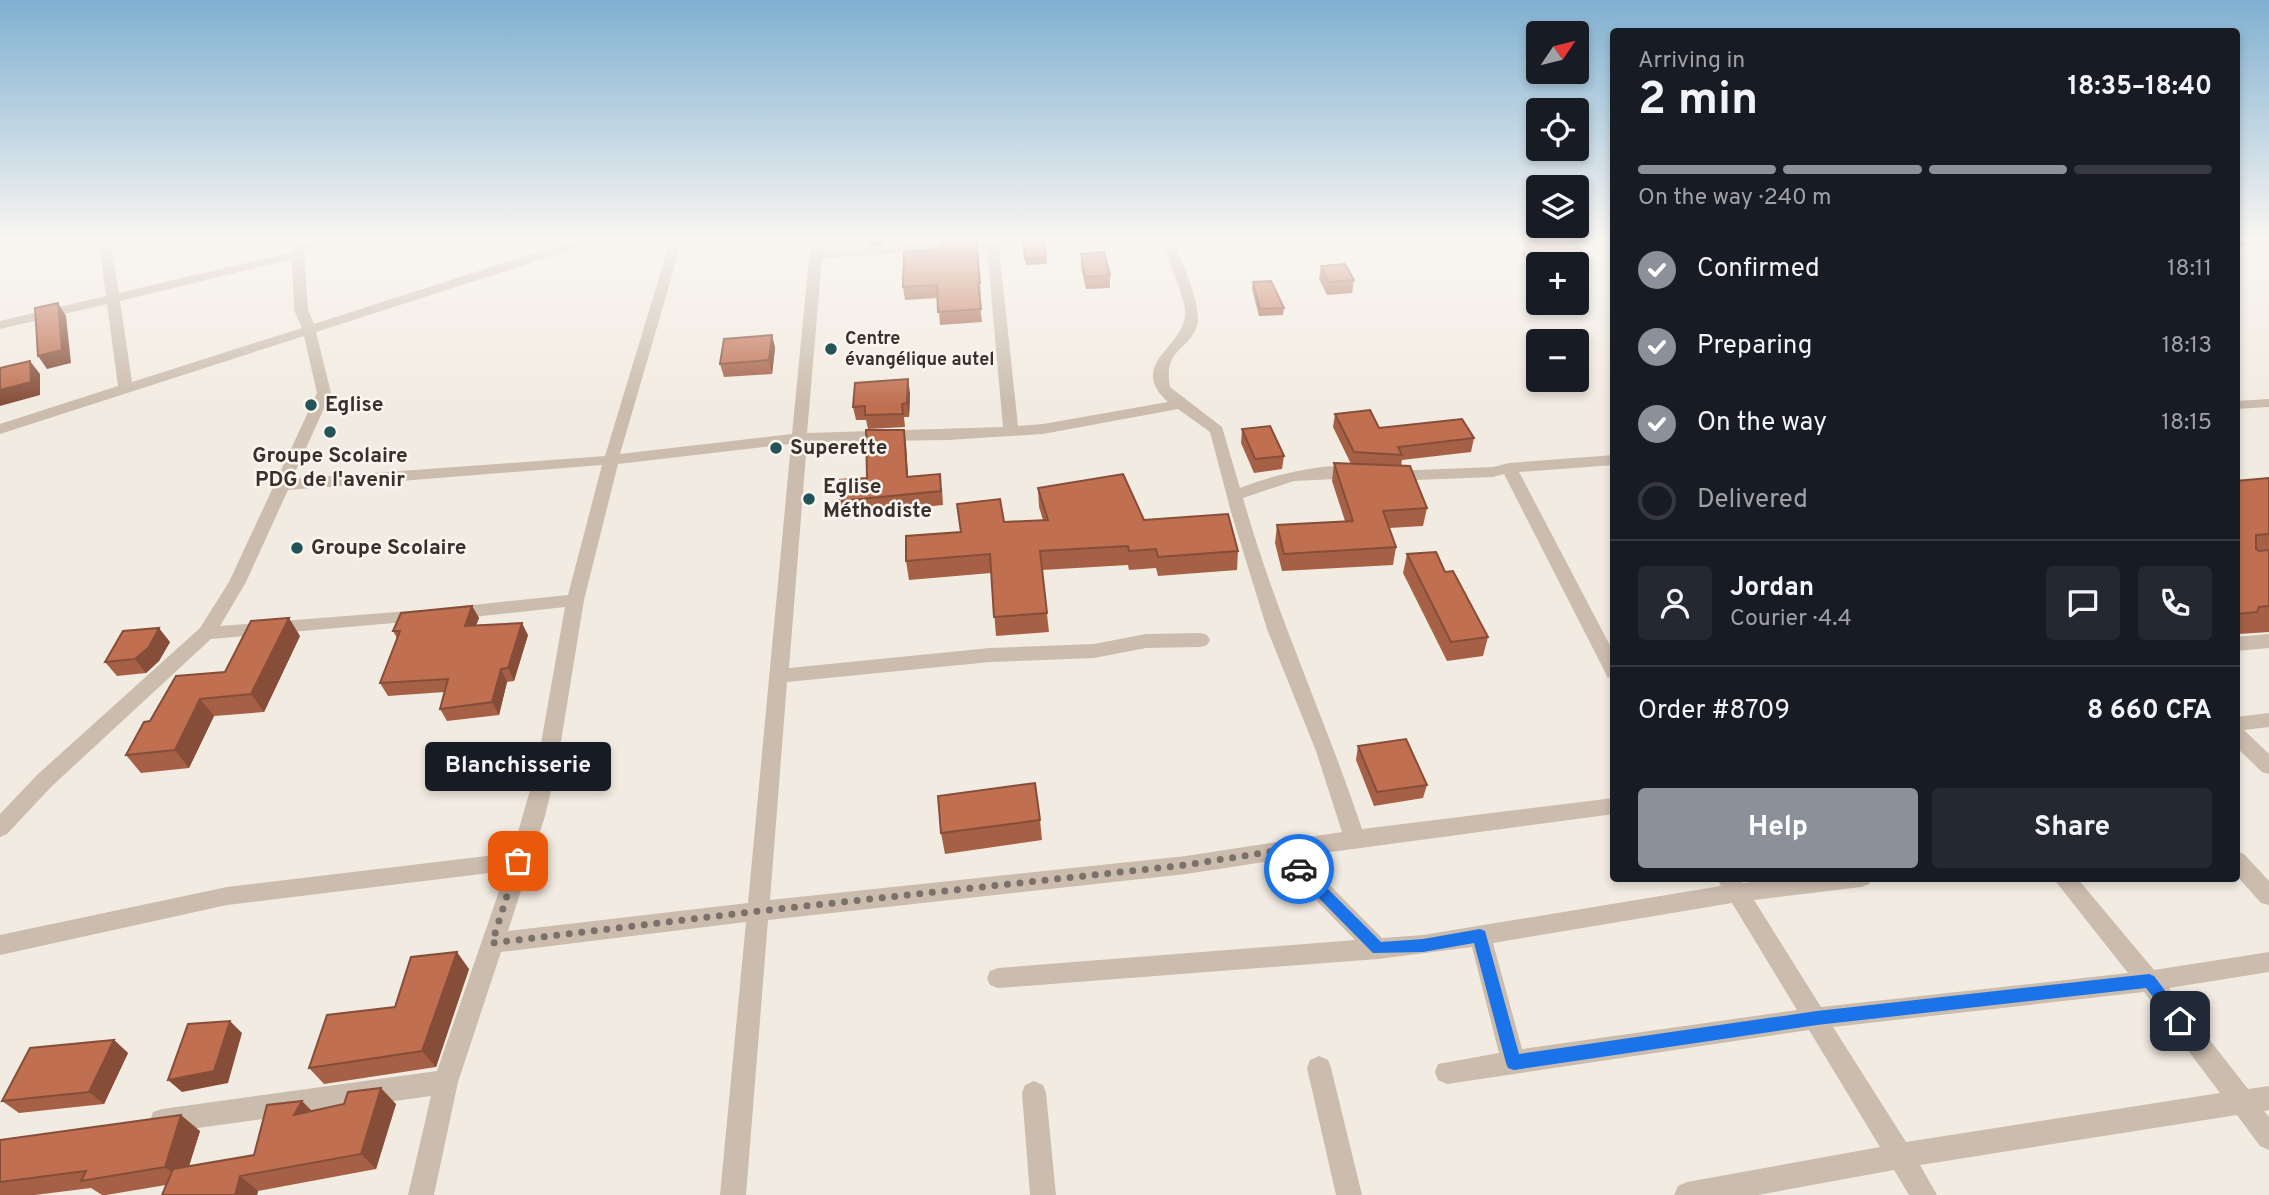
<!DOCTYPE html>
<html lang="en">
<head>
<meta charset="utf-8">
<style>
	:root { --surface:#171b24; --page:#242831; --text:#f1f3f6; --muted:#9ea1a6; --line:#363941; --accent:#8c9099 }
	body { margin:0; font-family:Overpass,sans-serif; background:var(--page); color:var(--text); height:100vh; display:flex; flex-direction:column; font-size:26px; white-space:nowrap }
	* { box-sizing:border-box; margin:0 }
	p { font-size:23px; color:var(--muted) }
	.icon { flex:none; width:38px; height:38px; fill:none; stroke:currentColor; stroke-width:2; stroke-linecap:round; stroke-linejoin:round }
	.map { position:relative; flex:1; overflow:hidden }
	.sheet { position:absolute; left:1610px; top:28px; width:630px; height:854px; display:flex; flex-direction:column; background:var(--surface); border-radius:7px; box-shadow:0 4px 10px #0003 }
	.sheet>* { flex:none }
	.needle { width:46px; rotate:55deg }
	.buttons { position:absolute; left:1526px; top:21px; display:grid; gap:14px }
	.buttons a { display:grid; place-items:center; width:63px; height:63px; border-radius:7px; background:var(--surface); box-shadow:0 4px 10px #0003; font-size:35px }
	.pin { position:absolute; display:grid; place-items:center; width:60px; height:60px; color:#fff; margin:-30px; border-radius:14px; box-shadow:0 4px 10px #0006 }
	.courier { position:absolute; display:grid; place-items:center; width:70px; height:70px; margin:-35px; border:5px solid #1a73e8; border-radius:50%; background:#fff; color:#222; box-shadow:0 2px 9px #0007 }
	.bubble { position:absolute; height:49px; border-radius:7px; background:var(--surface); box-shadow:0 4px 10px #0003; font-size:23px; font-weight:700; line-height:49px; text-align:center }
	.head em { font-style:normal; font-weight:700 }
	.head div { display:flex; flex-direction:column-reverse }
	.head { display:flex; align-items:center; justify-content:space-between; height:119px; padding:0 28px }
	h1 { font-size:46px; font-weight:700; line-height:52px }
	.bar { display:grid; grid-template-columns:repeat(4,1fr); gap:10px 7px; align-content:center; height:84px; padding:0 28px }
	.bar i { height:9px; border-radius:5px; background:var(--line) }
	.bar .active { background:var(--accent) }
	.bar p { grid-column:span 4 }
	.line { display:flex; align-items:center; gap:18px; padding:0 28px; border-top:2px solid var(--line) }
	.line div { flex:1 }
	.round { display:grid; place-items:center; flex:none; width:74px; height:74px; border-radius:7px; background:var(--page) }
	ol { padding:0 28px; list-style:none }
	li { display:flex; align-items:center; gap:21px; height:77px }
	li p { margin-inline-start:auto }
	li .icon { padding:7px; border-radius:50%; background:var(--accent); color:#fff; stroke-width:4 }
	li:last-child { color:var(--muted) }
	li i { width:38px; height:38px; border:4px solid var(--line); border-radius:50% }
	.action { display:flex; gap:14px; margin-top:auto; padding:14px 28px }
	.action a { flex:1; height:80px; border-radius:7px; background:var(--accent); color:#fff; font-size:28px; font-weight:700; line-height:80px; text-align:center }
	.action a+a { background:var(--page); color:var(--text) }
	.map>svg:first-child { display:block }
</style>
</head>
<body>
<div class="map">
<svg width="2269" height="1195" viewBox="0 0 2269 1195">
	<rect width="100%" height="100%" fill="#f2ebe1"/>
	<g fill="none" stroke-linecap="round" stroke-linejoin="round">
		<path fill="#cbbcad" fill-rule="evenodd" d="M98,238H110L119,293L292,252L284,238H296L301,244L326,238H345L343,241L304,251L308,310L314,324L582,238H600L598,241L316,332L331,393L292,479L605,456L671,238H683L620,454L792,434L811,238H823L822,251L1038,238H1103L1097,242L999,248L1018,426L1043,424L1168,402C1125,363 1188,346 1185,311C1184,293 1166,257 1160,238H1172C1180,258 1203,306 1197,326C1188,352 1163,348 1170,387L1222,427L1240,488C1263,478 1346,454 1364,473L1356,478L1294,481L1243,498C1275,612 1325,718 1362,829L1614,798V814L1301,856L1382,938L1423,935L1721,886L1717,878H1740L1743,883L1780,878H1872L1869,884L1861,887L1754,900L1821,1007L2128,973L2053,878H2077L2154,970L2269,952V972L2169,988L2248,1089L2269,1086V1110L2264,1111L2269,1117V1150L2260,1146L2237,1115L1920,1165L1937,1195H1909L1894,1170L1758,1195H1674L1678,1186L1687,1182L1880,1147L1809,1030L1447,1084L1438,1080L1435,1072L1438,1064L1499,1053L1472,947L1378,959L998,988L990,985L987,978L990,971L998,968L1355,940L1277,860L1186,874L768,920L746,1195H720L746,922L501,952L458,1082L434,1195H408L431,1096L162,1133L153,1130L150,1121L153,1112L162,1109L437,1071L506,871L227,905L0,955V935L227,887L512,853L537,766L565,607L454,619L448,617L445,613L448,609L454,607L568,595L602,465L288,490L246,582L220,626L422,610L428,612L431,616L428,620L211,639L51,787L7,834L0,837V814L37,775L200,628L229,582L317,393L304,336L0,434V424L118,386L107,304L0,329V321L106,296ZM987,248L1003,427L807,433L822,258ZM292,259L294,310L302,328L132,382L120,301ZM1178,409L1210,432L1231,512L1267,629L1316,751L1342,832L1186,856L770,900L787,682L990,662L1094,658L1146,648L1201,647L1207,645L1210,640L1207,635L1201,633L1146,634L1094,644L990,648L789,668L807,442L948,440L1043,434ZM791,444L748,903L508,931L545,816L557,766L584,600L618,464ZM1732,903L1797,1010L1522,1049L1493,943ZM2144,992L2220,1093L1906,1142L1833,1027Z
			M2269,399V407L2236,409V401Z
			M1614,455V465L1519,472L1614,653V679L1607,677L1605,672L1504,474L1493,477L1391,481L1383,476L1391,471L1493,467L1509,463Z
			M2269,634V648L2236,651V637Z
			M2269,713V727L2244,730L2269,754V774L2262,772L2236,747V717Z
			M2236,851L2244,854L2269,881V905L2261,903L2236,875Z
			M1319,1056L1328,1060L1331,1068L1362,1195H1336L1307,1068L1310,1060Z
			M1034,1081L1043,1085L1046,1093L1056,1195H1030L1022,1093L1025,1085Z"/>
	</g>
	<path fill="#a56046" d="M866,238H885V245L868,246Z
		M941,238H1000L976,239L981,296H979L982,322L940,325L938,298L905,300L903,287L941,249Z
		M1449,238H1493L1492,242L1453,244Z
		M1525,241L1587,259L1583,272L1577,273V264H1538V275L1536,276L1522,254Z
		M1023,243L1046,257L1047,264L1026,265Z
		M1081,254L1110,275V288L1086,289L1081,267Z
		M1321,266L1354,280L1352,293L1327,295L1319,279Z
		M1253,282L1284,308L1283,315L1259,316L1252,289Z
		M772,335L775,348L772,374L724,377L720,364Z
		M910,393L909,417H904L905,427L868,429L866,420H856L853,407Z
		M1335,414L1379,428L1474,438L1471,452L1402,460L1401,466L1427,508L1423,526L1389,528L1396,547L1393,565L1282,571L1275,543L1277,525L1345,521L1332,481L1334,463L1351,464L1333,427Z
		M1242,429L1284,456L1282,469L1254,473L1241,443Z
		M904,430L908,477L942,488L943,505L843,515L840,501L867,478Z
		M2269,478V632L2238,634L2236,635V481Z
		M1038,488L1144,520L1238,551L1237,570L1158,576L1156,568L1129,570L1128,565L1042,570L1049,632L996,636L991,573L909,580L906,561L961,532L1004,522L1043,520L1039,507Z
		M1407,554L1445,572L1488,637L1483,656L1447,661L1403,573Z
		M472,606L479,618L476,625L528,635L514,681L507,682L499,715L447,721L440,709L445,692L388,696L380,683L397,638L393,631Z
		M300,636L264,712L214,716L189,768L141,773L126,755L150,721L225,672Z
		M170,642L159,661L146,673L117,676L105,662Z
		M1358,746L1427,785L1423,798L1374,806L1356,760Z
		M1040,820L1042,840L945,854L941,833Z
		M469,969L436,1067L324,1084L309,1068L395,1007Z
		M114,1040L128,1053L104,1104L19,1113L2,1101Z
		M396,1104L376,1169L258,1191L257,1195H162L166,1185L106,1195H102L91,1188L35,1195H0V1140L200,1131L189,1166L254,1155L312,1111Z"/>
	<path fill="#864e39" d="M2236,238H2251L2246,245L2236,248Z
		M58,303L66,316L71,363L47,369L38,356Z
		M772,335L775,348L772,374L769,360Z
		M30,361L40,374V395L0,406V390Z
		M908,379L910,393L909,417L907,403Z
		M904,430L906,443L909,491L907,477Z
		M472,606L479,618L471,639L465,626Z
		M289,618L300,636L264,712L251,694Z
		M522,623L528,635L514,681L508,668Z
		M159,628L170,642L159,661L146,673L135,659Z
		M501,669L507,682L499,715L492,702Z
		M200,699L214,716L189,768L175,750Z
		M457,952L469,969L436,1067L422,1051Z
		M230,1021L242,1033L228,1083L182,1092L168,1080Z
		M114,1040L128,1053L104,1104L89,1092Z
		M381,1088L396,1104L376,1169L361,1154Z
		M302,1101L318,1117L294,1115Z
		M181,1115L200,1131L184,1182L165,1167Z
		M240,1176L258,1191L257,1195H235Z"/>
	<path fill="#c07051" stroke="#864e39" stroke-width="2" d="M1572,238L1587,259L1539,263L1525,241Z
		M976,239L980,283H978L981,309L938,312L937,285L903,287L904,252L941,249L940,241Z
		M1044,242L1046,257L1025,259L1023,243Z
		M1104,252L1110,275L1085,277L1081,254Z
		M1345,264L1354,280L1329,282L1321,266Z
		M1271,281L1284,308L1260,309L1253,282Z
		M58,303L62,350L38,356L35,308Z
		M772,335L769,360L720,364L724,339Z
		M30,361L31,382L0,390V368Z
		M908,379L907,403L902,404L903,414L865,415V406L853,407L855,383Z
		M1370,410L1379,428L1462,419L1474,438L1398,447L1402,455L1354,452L1335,414Z
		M1270,426L1284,456L1255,459L1242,429Z
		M866,430H904L907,477L940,474L941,491L840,501V480L867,478Z
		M1334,463L1410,466L1427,508L1383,511L1396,547L1284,554L1277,525L1353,521Z
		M1123,474L1144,520L1228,514L1238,551L1158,557L1156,549L1129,551L1128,546L1040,551L1047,613L994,617L990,554L906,561V536L961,532L957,504L1000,499L1004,522L1048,520L1038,488Z
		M2269,478V534L2256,535V549L2259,551L2269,550V606L2259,607L2257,612L2236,614V481Z
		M1436,552L1445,572L1453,571L1488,637L1451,642L1407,554Z
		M472,606L465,626L522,623L508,668L501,669L492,702L440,709L448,679L380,683L400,631H393L401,613Z
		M289,618L251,694L200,699L175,750L126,755L144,722L150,721L176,676L225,672L251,621Z
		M159,628L149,647L135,659L105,662L123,631Z
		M1406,739L1427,785L1377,792L1358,746Z
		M1035,783L1040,820L941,833L938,796Z
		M457,952L422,1051L309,1068L327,1015L395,1007L411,957Z
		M230,1021L214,1071L168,1080L188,1024Z
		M114,1040L89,1092L2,1101L30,1048Z
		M381,1088L361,1154L240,1176L235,1195H162L173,1169L254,1155L267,1105L302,1101L294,1115L344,1104L348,1092Z
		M181,1115L165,1167L81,1181L86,1171L0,1182V1140Z"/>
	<linearGradient id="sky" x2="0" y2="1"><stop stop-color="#7fb0d1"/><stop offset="0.59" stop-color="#f9f6f2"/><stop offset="1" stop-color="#f9f6f2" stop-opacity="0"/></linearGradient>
	<rect width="2269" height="405" fill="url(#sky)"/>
	<path fill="#1a73e8" d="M1299,863L1304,865L1381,942L1423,939L1480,929L1485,931L1519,1054L1817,1011L2149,974L2154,976L2188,1021L2185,1026L2180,1028L2175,1026L2146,988L1817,1025L1514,1070L1508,1068L1506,1063L1474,943L1423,952L1373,953L1294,873L1292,869Z"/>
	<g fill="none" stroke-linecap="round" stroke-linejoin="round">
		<path stroke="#7a716b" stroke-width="7" stroke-dasharray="0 12.6" d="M518,861L492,943L759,911L1186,865L1281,850L1299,869"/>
	</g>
	<g fill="#225459" stroke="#faf5ee" stroke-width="2.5">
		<circle cx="831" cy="349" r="7"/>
		<circle cx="311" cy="405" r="7"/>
		<circle cx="330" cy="432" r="7"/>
		<circle cx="776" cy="448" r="7"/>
		<circle cx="809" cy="499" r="7"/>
		<circle cx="297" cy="548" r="7"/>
	</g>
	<g text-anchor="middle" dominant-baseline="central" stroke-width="5" stroke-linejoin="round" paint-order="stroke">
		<g font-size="18" font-weight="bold" fill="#39302b" stroke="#faf5ee" text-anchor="start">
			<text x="845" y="339">Centre<tspan x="845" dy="21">évangélique autel</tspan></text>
		</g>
		<g font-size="21" font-weight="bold" fill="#39302b" stroke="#faf5ee" text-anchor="start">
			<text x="325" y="405">Eglise</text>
			<text x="790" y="448">Superette</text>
			<text x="330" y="456" text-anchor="middle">Groupe Scolaire<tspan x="330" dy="24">PDG de l'avenir</tspan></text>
			<text x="823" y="487">Eglise<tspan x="823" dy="24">Méthodiste</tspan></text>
			<text x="311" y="548">Groupe Scolaire</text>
		</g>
	</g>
</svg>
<div class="buttons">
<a><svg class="needle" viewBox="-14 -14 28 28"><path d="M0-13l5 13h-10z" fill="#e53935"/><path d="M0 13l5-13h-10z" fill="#9ea1a6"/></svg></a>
<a><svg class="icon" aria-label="locate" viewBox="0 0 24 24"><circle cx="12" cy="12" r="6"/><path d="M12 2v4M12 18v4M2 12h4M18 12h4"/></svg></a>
<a><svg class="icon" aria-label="layers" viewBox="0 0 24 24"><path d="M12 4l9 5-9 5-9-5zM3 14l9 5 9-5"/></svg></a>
<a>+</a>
<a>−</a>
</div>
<div class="pin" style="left:518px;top:861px;background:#ea580c"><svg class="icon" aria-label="bag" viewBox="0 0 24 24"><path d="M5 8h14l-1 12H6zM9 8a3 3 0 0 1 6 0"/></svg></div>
<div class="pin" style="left:2180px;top:1021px;background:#1f2937"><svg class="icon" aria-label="home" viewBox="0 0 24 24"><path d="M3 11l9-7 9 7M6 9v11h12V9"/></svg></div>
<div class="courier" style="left:1299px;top:869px"><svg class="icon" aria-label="car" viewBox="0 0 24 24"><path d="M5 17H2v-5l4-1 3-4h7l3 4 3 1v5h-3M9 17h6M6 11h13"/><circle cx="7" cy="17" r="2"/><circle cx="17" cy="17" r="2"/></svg></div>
<div class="bubble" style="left:425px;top:742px;width:186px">Blanchisserie</div>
<section class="sheet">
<div class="head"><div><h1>2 min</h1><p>Arriving in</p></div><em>18:35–18:40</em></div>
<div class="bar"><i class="active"></i><i class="active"></i><i class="active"></i><i></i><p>On the way · 240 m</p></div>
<ol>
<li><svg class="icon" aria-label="check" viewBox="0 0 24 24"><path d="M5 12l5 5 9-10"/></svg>Confirmed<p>18:11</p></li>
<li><svg class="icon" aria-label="check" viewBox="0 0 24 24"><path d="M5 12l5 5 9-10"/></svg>Preparing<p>18:13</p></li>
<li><svg class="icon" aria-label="check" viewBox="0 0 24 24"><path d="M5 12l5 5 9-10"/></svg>On the way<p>18:15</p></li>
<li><i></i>Delivered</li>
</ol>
<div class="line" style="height:126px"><a class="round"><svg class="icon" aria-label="person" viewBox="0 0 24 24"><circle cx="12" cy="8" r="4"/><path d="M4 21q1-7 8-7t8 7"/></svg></a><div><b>Jordan</b><p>Courier · 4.4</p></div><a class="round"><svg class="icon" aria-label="chat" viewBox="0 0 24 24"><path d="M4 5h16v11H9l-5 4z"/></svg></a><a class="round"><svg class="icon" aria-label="phone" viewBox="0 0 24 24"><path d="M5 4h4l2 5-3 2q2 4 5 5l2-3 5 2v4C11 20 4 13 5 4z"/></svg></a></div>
<div class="line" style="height:91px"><div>Order #8709</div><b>8 660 CFA</b></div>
<div class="action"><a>Help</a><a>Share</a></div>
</section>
</div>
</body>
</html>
